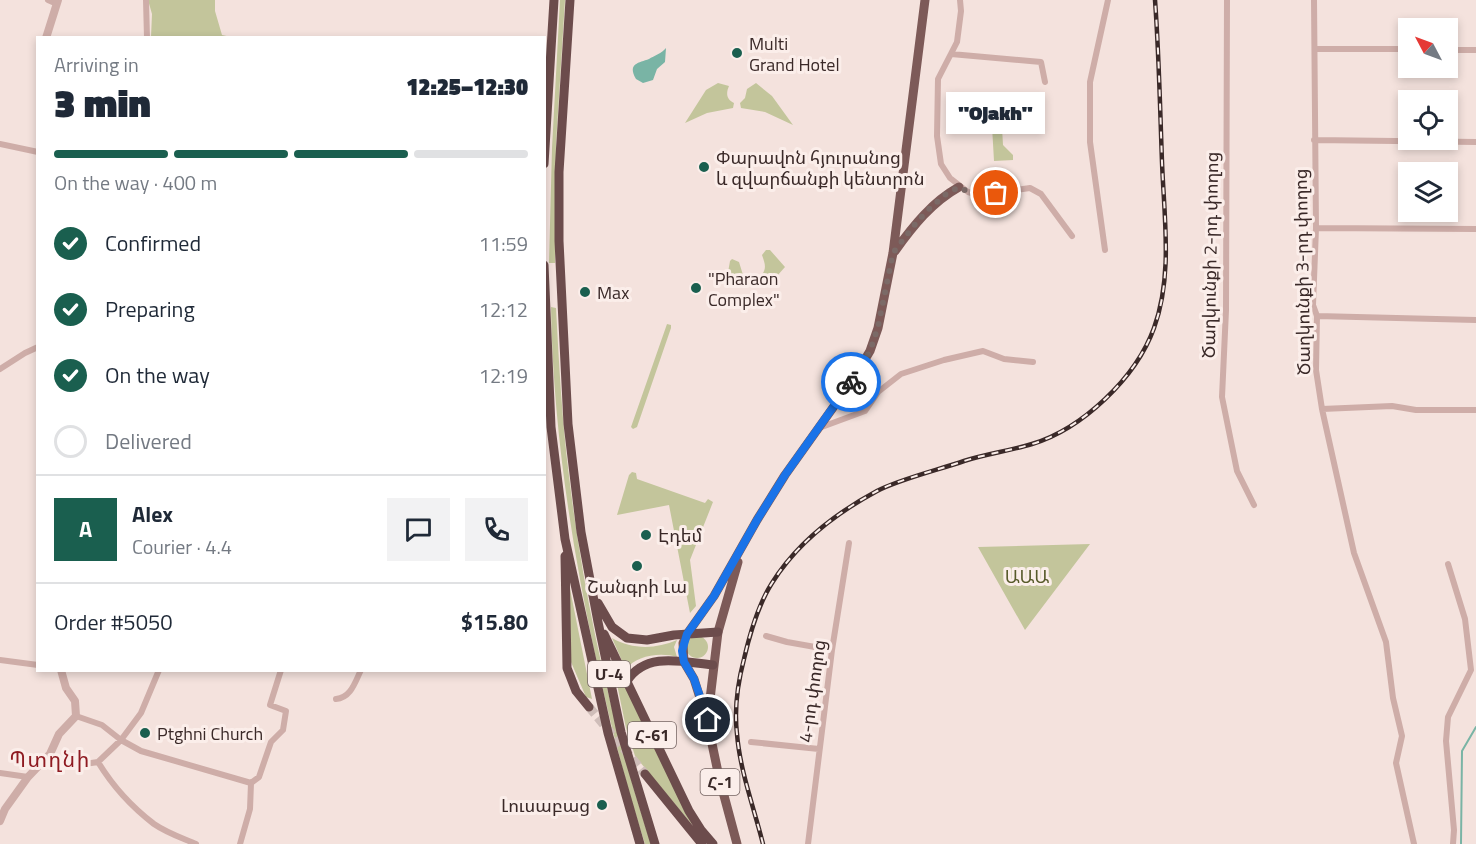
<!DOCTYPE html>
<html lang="en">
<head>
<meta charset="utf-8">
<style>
	:root { --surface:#fff; --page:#f2f2f3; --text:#1f2937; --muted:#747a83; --line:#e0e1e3; --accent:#1a5f4f }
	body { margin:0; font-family:"Titillium Web","Noto Sans Armenian",sans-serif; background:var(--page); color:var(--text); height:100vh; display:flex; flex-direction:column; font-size:22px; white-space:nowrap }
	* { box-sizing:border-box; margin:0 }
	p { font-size:20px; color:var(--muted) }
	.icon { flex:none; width:33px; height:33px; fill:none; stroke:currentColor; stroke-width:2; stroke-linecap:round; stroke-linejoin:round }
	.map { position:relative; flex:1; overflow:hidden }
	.details { position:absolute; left:36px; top:36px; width:510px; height:636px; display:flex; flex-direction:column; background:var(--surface); border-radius:0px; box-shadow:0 3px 9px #0003 }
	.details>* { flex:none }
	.needle { width:39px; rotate:311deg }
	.buttons { position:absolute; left:1398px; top:18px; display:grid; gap:12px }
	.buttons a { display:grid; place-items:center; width:60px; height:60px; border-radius:0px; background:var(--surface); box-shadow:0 3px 9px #0003; font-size:30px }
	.pin { position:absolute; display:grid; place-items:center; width:51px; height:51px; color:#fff; margin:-26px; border:3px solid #fff; border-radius:50%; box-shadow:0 2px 6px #0007 }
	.courier { position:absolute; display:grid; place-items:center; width:60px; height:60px; margin:-30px; border:4px solid #1a73e8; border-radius:50%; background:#fff; color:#222; box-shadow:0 2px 8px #0007 }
	.bubble { position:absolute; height:42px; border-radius:0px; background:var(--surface); box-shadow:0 3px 9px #0003; font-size:20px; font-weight:800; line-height:42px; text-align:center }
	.headline em { font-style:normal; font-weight:800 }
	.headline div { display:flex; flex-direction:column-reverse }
	.headline { display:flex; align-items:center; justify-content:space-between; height:102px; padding:0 18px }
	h1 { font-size:39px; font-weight:800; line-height:45px }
	.bar { display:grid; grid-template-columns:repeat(4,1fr); gap:9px 6px; align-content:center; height:72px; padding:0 18px }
	.bar i { height:8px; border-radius:4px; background:var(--line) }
	.bar .active { background:var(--accent) }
	.bar p { grid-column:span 4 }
	.line { display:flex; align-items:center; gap:15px; padding:0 18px; border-top:2px solid var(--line) }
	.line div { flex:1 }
	.round { display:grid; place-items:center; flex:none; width:63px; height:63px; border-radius:0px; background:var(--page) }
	ol { padding:0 18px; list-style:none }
	li { display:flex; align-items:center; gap:18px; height:66px }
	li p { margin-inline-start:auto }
	li .icon { padding:6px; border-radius:50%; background:var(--accent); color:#fff; stroke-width:4 }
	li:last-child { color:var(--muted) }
	li i { width:33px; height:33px; border:3px solid var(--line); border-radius:50% }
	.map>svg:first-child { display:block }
</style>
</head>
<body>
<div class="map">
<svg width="1476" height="844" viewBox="0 0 1476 844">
	<rect width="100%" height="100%" fill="#f4e2dd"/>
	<path fill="#c3c59b" d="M148,0H215V11L222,35L231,37H151L152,14Z
		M560,0H565L556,144L555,263H549L552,148Z
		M718,83L729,86C726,93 726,99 734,103L733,108L707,113L685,123L706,90Z
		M756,83L772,96L793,125L765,112L741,108L740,103L745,98L747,89Z
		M994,125L1002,128L1003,145L1013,155V160L994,161L992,126Z
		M766,250H770L785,267L777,276L759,284L758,279C767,270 766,266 762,255Z
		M732,259L739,262L743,275L756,280V285L741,287L726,284L730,261Z
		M551,307L556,308C559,364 562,420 569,476C584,601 612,724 651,844H645C625,783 610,722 596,659C571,544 553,426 551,307Z
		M667,324L671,325V328L637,427L633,429L631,427Z
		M632,472L636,473L637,479L705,503L708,499L713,502L690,560L696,606L690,613L669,505L617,515L629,475Z
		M1090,544L1025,630L978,547Z
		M569,584L592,699L586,697L571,662Z
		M686 647a11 11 0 1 1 22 0a11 11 0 1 1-22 0Z
		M612,638C633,650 656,649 677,640L674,647L677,657C661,652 635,655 626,670Z
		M611,655L683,804L693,826L635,756L626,728Z"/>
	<path fill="#79b4a5" d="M666,48L665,62L657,69L653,80L643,83L636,79C627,63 639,63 649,59C654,56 662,53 666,48Z"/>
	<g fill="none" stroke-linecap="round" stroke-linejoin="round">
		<path stroke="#79b4a5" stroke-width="2" d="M1461,844L1462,751L1476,727"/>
		<path stroke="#cfbdb9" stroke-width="9" stroke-dasharray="9 4.5" stroke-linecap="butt" d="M589,707L645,774"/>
		<path stroke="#ceada8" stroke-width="6" d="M48,0L57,4
			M146,0L147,38
			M960,0L961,11L957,42L938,79L937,136L941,164L950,178L968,192L979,195L1030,188L1041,194L1072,236
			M1227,0L1226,310L1222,397L1237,471L1254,505
			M1314,0L1316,228L1313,305L1317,316L1316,370L1322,409L1354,553L1386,642L1393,698L1402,736L1396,763L1414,844
			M1315,49H1408
			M1448,50H1476
			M951,54L1041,62L1045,82
			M1314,140L1476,142
			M0,144L38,152
			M1316,228L1476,229
			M1105,250L1090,142V82L1108,0
			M1317,316L1476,320
			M0,369L25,353L38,347
			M1322,409L1392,406L1416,410H1476
			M819,428L865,411L878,392L901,374L944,360L983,351L1004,359L1033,362
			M1448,564L1465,619L1471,670L1448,717L1446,741L1454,830L1453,844
			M766,636L787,642L832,650
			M0,660L38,665
			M336,699C351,698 355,682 361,670
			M76,716L102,725L121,740L141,751L251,783L250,809L240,844
			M751,742L819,749
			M50,754L62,764L78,765L98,762L121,740L141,713L159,670
			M98,762C112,785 133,808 154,824C167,833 182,838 196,844
			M0,773L28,777
			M251,783L259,777L271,742L283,730L286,711L270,705L281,670
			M808,844L832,650L849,543"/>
		<path stroke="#ceada8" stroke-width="8" d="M46,38L58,0
			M0,821L5,809L28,777L50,754L59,734L76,716L75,701L66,688L61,670"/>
		<path stroke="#7d5a58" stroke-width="9" d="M895,251C913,226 932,202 959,187
			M708,716L718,632L738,562
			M737,844L719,777L707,720L694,679L684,662L683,643L687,634L714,596L757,520L785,475L852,381L870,351L878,328L893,253L925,0"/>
		<path stroke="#6c4c4c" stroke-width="9" d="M570,0L559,172V241L568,424L581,532L598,622L621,732L655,844
			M544,164L554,0
			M544,265L551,427L565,539L608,733L640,844
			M565,556L567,668L576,691L589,707
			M598,603L612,627L627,638L647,640L674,635L718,632
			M604,634L689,811L701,830L713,844
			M627,681C646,651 683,662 713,665
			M645,774L702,844"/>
		<g stroke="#3a2928" stroke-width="4.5">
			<path id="rail" d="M763,844C754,808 740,771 737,734C734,709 738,682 744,659C750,633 758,605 772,583C797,543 836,513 877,491C900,479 938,470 964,461C986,454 1009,451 1032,444C1082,429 1136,378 1154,328C1173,276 1164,217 1162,162C1160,108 1159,54 1155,0"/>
		</g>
		<use href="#rail" stroke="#fbeeea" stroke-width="2" stroke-dasharray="7" stroke-linecap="butt"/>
	</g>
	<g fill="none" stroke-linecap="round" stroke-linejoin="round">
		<path stroke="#7b6a67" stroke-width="6" stroke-dasharray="0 10.8" d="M851,382L870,351L878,327L893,253L916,223L929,209L946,194L959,187C972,195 981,195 996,193"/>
		<path stroke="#1a73e8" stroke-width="8" d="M708,720L694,679L684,662L682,651L687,634L714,596L757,520L785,475L851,382"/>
	</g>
	<g fill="#1a5f4f" stroke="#fbeeea" stroke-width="2">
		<circle cx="737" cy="53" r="6"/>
		<circle cx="704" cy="167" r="6"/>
		<circle cx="696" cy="288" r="6"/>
		<circle cx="585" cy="292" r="6"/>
		<circle cx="646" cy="535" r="6"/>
		<circle cx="637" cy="566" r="6"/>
		<circle cx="145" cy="733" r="6"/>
		<circle cx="602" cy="805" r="6"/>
	</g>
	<g text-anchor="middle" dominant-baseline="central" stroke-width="6" stroke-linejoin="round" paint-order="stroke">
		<g fill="#fbeeea" stroke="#746462" stroke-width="1.5">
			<rect x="588" y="661" width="42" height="26" rx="4.5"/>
			<rect x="628" y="722" width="48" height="26" rx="4.5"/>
			<rect x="700.5" y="769" width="39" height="26" rx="4.5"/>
		</g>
		<g font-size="16" font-weight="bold" fill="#3a2928">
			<text x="609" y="674">Մ-4</text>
			<text x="652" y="735">Հ-61</text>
			<text x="720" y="782">Հ-1</text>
		</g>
		<g font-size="18" fill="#3a2928" stroke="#fbeeea" text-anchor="start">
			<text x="749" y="43">Multi<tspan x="749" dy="21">Grand Hotel</tspan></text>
			<text x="716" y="157">Փարավոն հյուրանոց<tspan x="716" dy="21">և զվարճանքի կենտրոն</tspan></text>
			<text x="708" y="278">"Pharaon<tspan x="708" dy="21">Complex"</tspan></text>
			<text x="597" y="292">Max</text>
			<text x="658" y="535">Էդեմ</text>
			<text x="637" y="586" text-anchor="middle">Շանգրի Լա</text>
			<text x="157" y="733">Ptghni Church</text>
			<text x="590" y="805" text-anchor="end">Լուսաբաց</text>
		</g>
		<g font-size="18" fill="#3a2928" stroke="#fbeeea">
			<text transform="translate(1210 255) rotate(-89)">Ծաղկունքի 2-րդ փողոց</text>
			<text transform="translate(1302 272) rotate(-91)">Ծաղկունքի 3-րդ փողոց</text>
			<text transform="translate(812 691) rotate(-82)">4-րդ փողոց</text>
		</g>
		<g font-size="18" fill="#575a2a" stroke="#fbeeea">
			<text x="1027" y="576">ԱԱԱ</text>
		</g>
		<g font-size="21" letter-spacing="1.5" fill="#8f1b22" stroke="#fbeeea">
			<text x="50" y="759">Պտղնի</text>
		</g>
	</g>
</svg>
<div class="buttons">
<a><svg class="needle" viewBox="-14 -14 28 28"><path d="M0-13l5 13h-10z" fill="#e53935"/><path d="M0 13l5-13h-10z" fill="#747a83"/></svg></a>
<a><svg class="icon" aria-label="locate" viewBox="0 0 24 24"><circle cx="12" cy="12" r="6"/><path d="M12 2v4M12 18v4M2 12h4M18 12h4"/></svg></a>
<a><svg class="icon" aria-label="layers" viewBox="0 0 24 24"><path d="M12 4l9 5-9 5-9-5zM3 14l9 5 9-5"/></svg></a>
</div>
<div class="pin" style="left:996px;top:193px;background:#ea580c"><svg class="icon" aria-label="bag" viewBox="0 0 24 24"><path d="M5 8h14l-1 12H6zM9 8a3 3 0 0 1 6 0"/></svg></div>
<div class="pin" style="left:708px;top:720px;background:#1f2937"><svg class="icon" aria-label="home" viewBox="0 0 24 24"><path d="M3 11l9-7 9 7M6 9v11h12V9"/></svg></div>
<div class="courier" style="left:851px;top:382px"><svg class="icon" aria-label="bike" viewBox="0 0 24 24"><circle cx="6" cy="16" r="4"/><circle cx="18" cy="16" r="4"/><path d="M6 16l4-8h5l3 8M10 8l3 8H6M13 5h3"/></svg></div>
<div class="bubble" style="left:946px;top:92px;width:99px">&quot;Ojakh&quot;</div>
<section class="details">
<div class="headline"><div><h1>3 min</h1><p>Arriving in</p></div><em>12:25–12:30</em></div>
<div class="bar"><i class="active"></i><i class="active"></i><i class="active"></i><i></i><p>On the way · 400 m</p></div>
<ol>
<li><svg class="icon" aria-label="check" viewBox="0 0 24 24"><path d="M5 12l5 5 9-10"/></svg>Confirmed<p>11:59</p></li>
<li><svg class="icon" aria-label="check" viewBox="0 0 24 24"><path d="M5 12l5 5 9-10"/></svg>Preparing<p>12:12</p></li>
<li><svg class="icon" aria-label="check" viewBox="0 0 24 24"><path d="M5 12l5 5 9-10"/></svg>On the way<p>12:19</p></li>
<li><i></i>Delivered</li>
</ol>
<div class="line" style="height:108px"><b class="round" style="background:var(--accent);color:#fff">A</b><div><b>Alex</b><p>Courier · 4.4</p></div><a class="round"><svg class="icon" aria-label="chat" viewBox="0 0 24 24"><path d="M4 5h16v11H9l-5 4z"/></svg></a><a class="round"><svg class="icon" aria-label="phone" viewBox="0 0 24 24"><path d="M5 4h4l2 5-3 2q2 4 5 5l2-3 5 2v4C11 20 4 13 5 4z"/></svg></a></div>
<div class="line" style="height:78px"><div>Order #5050</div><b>$15.80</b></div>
</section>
</div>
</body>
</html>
